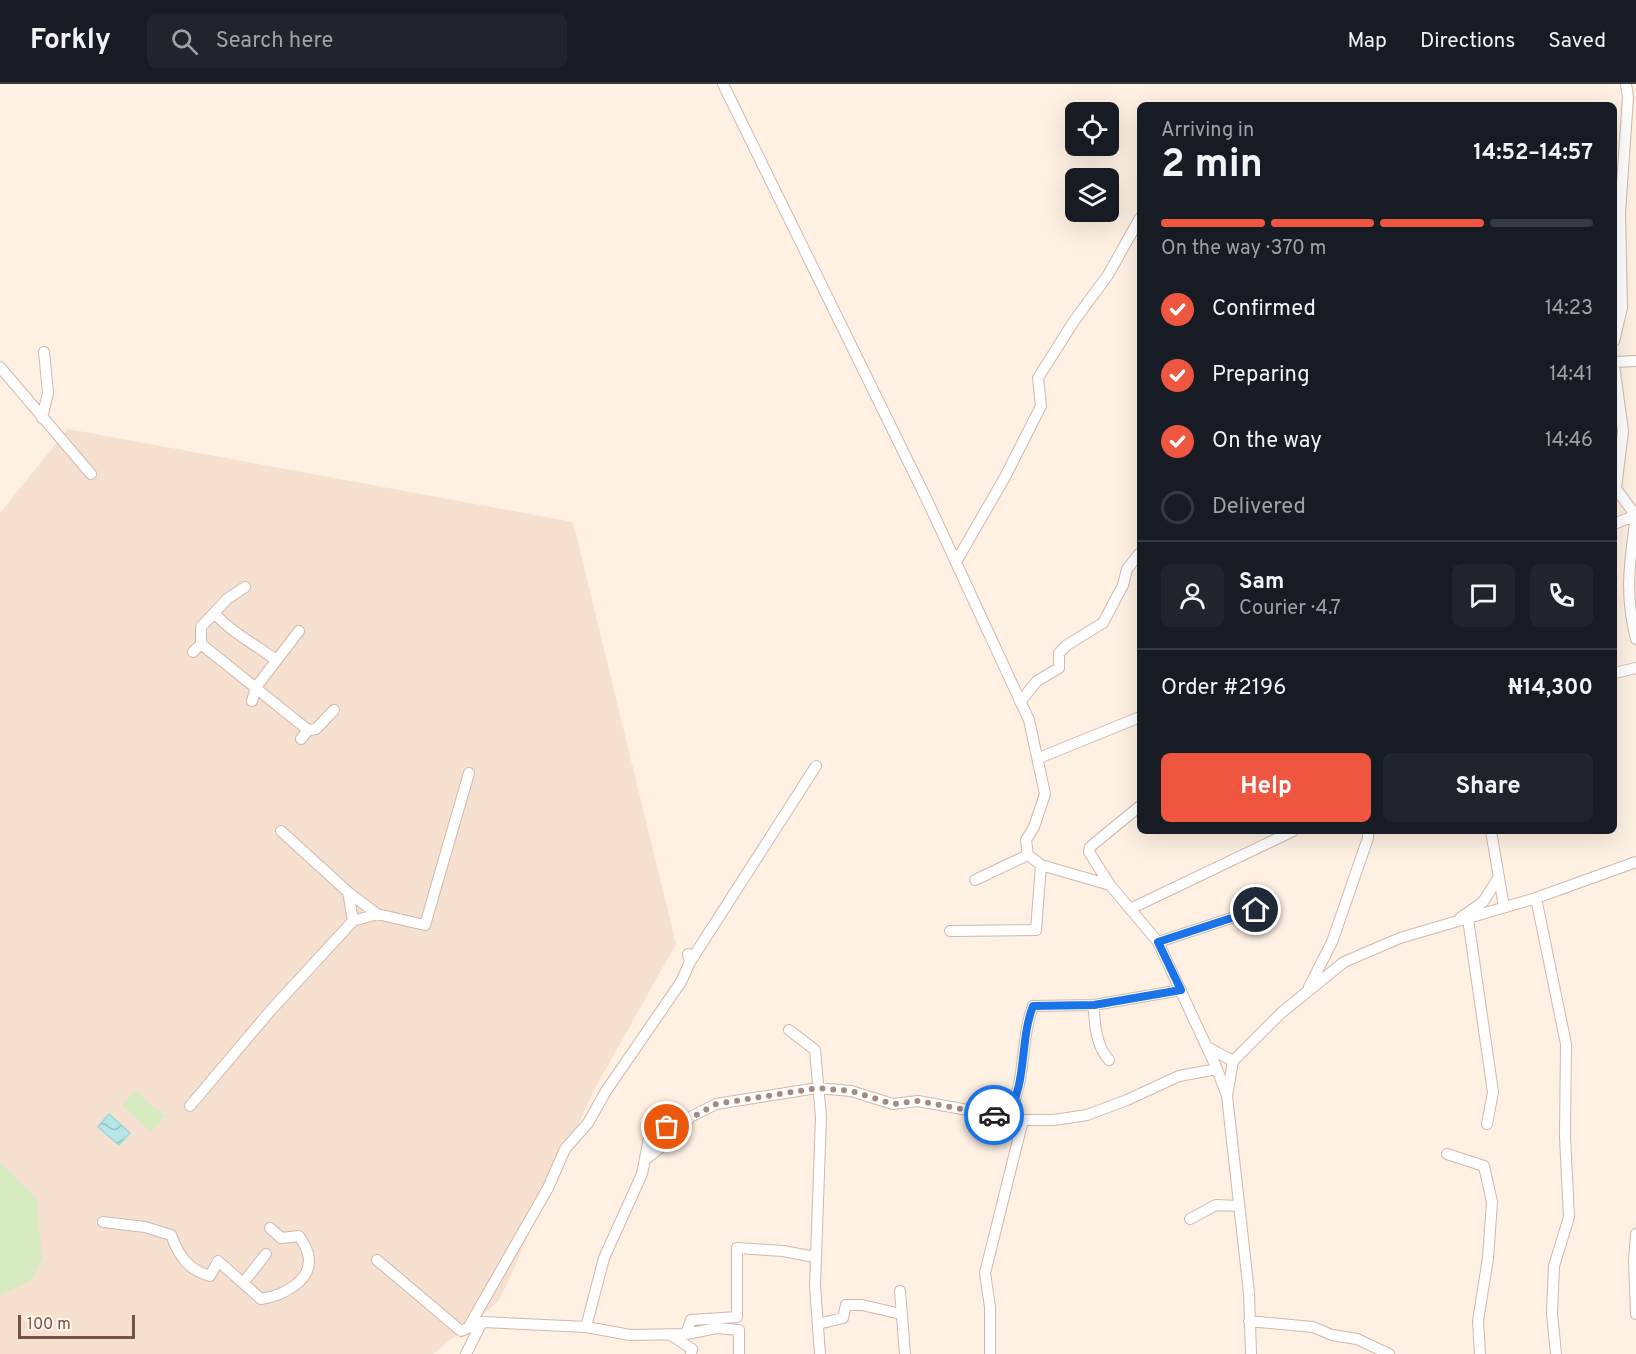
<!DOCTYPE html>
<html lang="en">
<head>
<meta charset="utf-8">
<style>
	:root { --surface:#171b24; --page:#20242c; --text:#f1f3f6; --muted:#9ea1a6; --line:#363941; --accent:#ef5640 }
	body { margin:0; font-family:Overpass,sans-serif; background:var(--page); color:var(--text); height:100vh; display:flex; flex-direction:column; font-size:22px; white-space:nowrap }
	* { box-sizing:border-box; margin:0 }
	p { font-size:20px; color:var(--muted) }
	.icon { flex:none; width:33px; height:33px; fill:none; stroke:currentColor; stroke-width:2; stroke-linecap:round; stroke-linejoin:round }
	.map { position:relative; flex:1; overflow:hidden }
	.panel { position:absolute; left:1137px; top:18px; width:480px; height:732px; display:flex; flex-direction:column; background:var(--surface); border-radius:9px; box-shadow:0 6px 24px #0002 }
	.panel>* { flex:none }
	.buttons { position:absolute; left:1065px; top:18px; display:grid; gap:12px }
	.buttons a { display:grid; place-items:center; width:54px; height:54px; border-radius:9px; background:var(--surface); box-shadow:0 6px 24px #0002; font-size:30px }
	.scale { position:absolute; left:18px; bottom:15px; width:117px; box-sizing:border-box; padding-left:6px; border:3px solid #775347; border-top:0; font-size:16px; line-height:21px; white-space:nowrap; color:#775347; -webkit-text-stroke:4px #fff5ea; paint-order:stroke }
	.pin { position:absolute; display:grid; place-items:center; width:51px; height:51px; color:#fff; margin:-26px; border:3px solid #fff; border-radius:50%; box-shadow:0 2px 6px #0007 }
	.courier { position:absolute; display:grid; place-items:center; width:60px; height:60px; margin:-30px; border:4px solid #1a73e8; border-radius:50%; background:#fff; color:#222; box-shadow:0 2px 8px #0007 }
	.headline em { font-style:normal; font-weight:700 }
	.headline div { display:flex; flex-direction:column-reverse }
	.headline { display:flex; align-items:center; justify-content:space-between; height:102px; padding:0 24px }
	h1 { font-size:39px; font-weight:700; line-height:45px }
	.bar { display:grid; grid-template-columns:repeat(4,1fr); gap:9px 6px; align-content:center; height:72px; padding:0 24px }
	.bar i { height:8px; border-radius:4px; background:var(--line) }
	.bar .current { background:var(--accent) }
	.bar p { grid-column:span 4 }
	.line { display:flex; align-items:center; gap:15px; padding:0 24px; border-top:2px solid var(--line) }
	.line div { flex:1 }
	.round { display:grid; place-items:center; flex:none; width:63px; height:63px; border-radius:9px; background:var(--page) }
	ol { padding:0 24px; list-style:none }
	li { display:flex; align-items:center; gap:18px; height:66px }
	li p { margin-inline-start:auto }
	li .icon { padding:6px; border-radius:50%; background:var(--accent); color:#fff; stroke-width:4 }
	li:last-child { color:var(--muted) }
	li i { width:33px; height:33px; border:3px solid var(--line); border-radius:50% }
	.action { display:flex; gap:12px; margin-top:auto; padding:12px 24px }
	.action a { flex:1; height:69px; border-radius:9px; background:var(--accent); color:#fff; font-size:24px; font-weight:700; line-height:69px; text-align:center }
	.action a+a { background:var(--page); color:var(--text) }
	header { display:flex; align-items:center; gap:36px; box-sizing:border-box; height:84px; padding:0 30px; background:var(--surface); border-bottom:2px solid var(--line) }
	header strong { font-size:28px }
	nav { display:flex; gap:33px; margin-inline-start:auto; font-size:21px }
	.search { width:420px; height:54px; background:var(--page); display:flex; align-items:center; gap:15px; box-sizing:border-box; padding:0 21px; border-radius:9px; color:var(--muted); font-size:22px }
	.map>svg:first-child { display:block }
</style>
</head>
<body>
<header>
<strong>Forkly</strong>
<div class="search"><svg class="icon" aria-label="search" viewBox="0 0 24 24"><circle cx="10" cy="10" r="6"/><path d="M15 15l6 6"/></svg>Search here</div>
<nav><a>Map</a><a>Directions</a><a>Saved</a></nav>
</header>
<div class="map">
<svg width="1636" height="1270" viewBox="0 0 1636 1270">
	<defs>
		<pattern id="water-waves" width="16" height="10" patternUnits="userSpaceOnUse" patternTransform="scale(1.5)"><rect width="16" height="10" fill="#b5e6e8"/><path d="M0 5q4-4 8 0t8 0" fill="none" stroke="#98bdbe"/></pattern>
	</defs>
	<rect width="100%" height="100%" fill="#fef0e2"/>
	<path fill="#f6e1d0" d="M68,345L573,438L676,860L593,1008L499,1217L433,1270H0V429Z"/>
	<path fill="#d6ecc0" d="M135,1006L165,1032L151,1048L122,1022Z
		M0,1078L36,1113L42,1173L32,1196L0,1211Z"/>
	<path fill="url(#water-waves)" stroke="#9bd7db" stroke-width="1.5" d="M109,1030L130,1049L119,1061L98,1043Z"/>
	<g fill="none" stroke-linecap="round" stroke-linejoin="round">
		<g stroke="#d1b8ab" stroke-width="12">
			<path id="minor" d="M723,0L927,416L1029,636L1045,710L1034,743L1026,756L1028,771L1041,781L1110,801L1158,858L1217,985L1227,1012
				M1614,257L1622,224L1620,129L1628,13L1626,0
				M1614,278L1636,277
				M1614,281L1623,347L1616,404
				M0,283L91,390
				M42,334L48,309L44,268
				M1614,402L1636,432
				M1636,431C1630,478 1624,508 1636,555
				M1614,440L1636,431
				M956,478L1005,393L1041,322L1038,294L1074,237L1108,191L1140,134
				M245,503L227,515L214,529C232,549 255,560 276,576
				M201,560L308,646L301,655
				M193,568L201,560V543L214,529
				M1614,589L1636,584
				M252,617L256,603L299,547
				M1020,618L1037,597L1059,584V569L1067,561L1103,539L1123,501L1127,485L1140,469
				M308,646L316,645L334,626
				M1039,674L1140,633
				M281,747L348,808L377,830L425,841L469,689
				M1491,747L1504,823
				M975,796L1028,771
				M1110,801L1089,768L1090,763L1140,722
				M348,808L353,837
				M1536,814L1566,960L1565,1053L1569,1133L1554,1182L1552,1229L1556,1270
				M1130,825L1293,747
				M1460,834L1483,818L1499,793
				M1468,835L1493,1008L1487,1040
				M950,847L1036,846L1041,781
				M1158,858L1256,826
				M690,878L816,682
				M1309,903L1332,858L1368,754V747
				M1094,921C1094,939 1096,962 1109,976
				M789,946L815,966L821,1033L815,1202L820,1270
				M1207,963L1233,977
				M190,1022L271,926L353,837L377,830
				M1006,1033C1028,999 1019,958 1033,922L1094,921L1181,906
				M1447,1070L1484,1082L1492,1118L1488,1174L1478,1237L1480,1270
				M646,1075L667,1058L688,1037
				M1190,1135L1216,1121L1239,1122
				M103,1138L145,1143L171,1151C179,1172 188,1186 210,1192L218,1177L261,1215C281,1212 315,1197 308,1170C307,1164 302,1157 299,1152L281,1154L270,1144
				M1636,1150L1634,1177L1636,1230
				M377,1176L461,1247L468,1244L548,1104L565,1065L588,1039L606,1007L681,898L690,878L688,870
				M243,1199L266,1170
				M900,1207L905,1270
				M1249,1237L1313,1243L1332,1251L1357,1255L1389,1270
				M818,1240L843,1234L846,1221H862L901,1230
				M586,1243L604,1174L642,1090L649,1054L716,1020L817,1004L851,1007L893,1020L918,1017L1023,1036H1054L1087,1031L1127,1016L1179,992L1217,985
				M686,1250L717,1244L739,1246V1270
				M671,1251L692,1265L691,1270
				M466,1270L482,1238L586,1243L630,1251L686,1250L691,1236L737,1233V1164L783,1167L815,1173
				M990,1270V1223L985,1189L1023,1036
				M1251,1270L1249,1209L1227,1012L1233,977L1281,929L1344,878L1400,854L1536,814L1636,778"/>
		</g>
		<use href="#minor" stroke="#fff" stroke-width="10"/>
	</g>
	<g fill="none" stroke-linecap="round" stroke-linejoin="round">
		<path stroke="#a68a7d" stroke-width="6" stroke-dasharray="0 10.8" d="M667,1043L691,1034L716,1020L818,1004L851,1007L893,1020L918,1017L994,1031"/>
		<path stroke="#1a73e8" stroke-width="8" d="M994,1031L1006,1033C1028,1000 1019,958 1033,922L1094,921L1181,906L1158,858L1256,826"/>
	</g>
</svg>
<div class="buttons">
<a><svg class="icon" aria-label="locate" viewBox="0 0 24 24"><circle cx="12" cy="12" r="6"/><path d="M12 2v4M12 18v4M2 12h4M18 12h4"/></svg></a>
<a><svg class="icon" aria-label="layers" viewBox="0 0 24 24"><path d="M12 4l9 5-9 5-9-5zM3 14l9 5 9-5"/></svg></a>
</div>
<div class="scale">100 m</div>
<div class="pin" style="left:667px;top:1043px;background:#ea580c"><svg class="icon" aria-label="bag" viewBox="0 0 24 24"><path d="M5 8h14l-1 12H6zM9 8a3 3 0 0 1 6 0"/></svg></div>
<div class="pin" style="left:1256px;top:826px;background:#1f2937"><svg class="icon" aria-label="home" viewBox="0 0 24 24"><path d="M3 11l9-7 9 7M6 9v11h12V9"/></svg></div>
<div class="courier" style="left:994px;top:1031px"><svg class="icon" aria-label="car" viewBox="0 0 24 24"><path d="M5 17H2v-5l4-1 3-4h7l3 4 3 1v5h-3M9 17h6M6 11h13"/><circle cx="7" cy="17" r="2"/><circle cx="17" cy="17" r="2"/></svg></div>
<section class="panel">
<div class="headline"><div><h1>2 min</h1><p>Arriving in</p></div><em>14:52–14:57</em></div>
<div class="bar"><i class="current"></i><i class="current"></i><i class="current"></i><i></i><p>On the way · 370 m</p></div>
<ol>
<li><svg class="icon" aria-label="check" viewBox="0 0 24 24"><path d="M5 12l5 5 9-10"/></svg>Confirmed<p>14:23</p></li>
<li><svg class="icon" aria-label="check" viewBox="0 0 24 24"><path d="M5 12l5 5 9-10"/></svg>Preparing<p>14:41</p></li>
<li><svg class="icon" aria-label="check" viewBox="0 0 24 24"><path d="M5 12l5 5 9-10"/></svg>On the way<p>14:46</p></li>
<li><i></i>Delivered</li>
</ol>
<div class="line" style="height:108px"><a class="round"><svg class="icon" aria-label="person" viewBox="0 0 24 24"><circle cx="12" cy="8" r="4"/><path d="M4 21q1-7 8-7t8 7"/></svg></a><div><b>Sam</b><p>Courier · 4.7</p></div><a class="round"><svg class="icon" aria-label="chat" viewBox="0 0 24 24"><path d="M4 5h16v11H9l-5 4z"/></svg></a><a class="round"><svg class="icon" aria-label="phone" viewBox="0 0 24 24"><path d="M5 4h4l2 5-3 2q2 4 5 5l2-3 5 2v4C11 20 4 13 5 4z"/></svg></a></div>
<div class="line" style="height:78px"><div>Order #2196</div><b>₦14,300</b></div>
<div class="action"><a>Help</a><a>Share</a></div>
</section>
</div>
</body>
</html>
